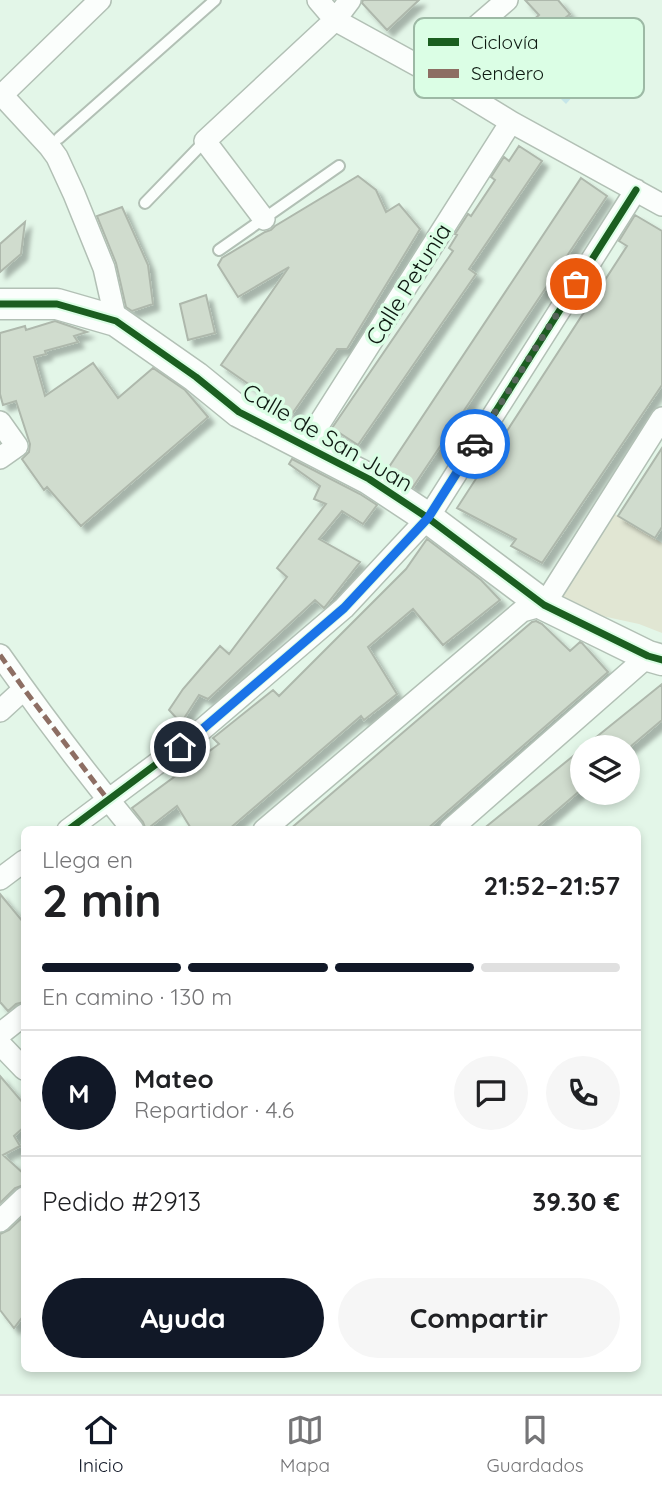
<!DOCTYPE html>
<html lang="es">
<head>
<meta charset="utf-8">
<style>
	:root { --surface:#fff; --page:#f6f6f6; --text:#202124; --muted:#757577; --line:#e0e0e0; --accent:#111827 }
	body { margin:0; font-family:Quicksand,sans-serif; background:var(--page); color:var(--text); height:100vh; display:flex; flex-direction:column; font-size:26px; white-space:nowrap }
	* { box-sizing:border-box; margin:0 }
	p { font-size:23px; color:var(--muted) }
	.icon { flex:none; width:38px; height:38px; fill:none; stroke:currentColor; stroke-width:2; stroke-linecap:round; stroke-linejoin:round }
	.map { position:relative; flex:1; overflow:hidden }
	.details { position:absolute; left:21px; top:826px; width:620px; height:546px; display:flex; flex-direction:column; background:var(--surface); border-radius:10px; box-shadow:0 4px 10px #0003 }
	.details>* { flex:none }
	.controls { position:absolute; left:570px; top:735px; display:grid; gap:14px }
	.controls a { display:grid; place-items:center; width:70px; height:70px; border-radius:50%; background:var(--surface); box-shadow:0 4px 10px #0003; font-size:35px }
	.pin { position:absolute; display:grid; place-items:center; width:60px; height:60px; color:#fff; margin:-30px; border:4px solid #fff; border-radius:50%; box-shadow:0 2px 7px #0007 }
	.courier { position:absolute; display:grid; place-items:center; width:70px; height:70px; margin:-35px; border:5px solid #1a73e8; border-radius:50%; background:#fff; color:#222; box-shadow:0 2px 9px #0007 }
	.headline em { font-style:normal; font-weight:700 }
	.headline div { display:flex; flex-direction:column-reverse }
	.headline { display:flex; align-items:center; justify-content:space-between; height:119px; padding:0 21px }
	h1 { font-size:46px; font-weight:700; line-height:52px }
	.bar { display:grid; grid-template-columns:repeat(4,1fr); gap:10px 7px; align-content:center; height:84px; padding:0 21px }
	.bar i { height:9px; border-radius:5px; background:var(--line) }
	.bar .selected { background:var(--accent) }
	.bar p { grid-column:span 4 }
	.line { display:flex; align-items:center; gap:18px; padding:0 21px; border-top:2px solid var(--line) }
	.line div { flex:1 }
	.round { display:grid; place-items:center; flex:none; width:74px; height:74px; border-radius:37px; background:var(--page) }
	.primary-button { display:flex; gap:14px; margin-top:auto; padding:14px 21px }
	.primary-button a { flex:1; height:80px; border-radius:42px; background:var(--accent); color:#fff; font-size:28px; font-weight:700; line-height:80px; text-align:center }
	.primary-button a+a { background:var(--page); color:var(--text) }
	.menu { display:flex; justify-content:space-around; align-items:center; height:98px; border-top:2px solid var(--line); background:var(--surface); font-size:19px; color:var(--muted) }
	.menu a { display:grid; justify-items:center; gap:4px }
	.menu .selected { color:var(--accent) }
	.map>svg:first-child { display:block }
</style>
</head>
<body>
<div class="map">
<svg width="662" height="1394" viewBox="0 0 662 1394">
	<defs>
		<filter id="shadow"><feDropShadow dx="6" dy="6" stdDeviation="2" flood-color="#0004"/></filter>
	</defs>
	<rect width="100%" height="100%" fill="#e3f6e8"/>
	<path fill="#e1e6d3" d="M615,514L662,543V633L639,624L602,616L561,599Z"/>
	<path fill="#c6e6e9" d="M572,75L582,86L566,104L555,93Z"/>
	<path fill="#d0dcce" stroke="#aeb8ac" stroke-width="2" filter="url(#shadow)" d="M363,0H419L387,30L362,3Z
		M525,0H558L570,14L560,22L569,32L565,36L571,44L545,64L533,51L524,37L537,26L532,21L539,15Z
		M519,146L542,161L469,269L476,274L358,445L332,428L453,251L449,248L457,235L455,234L468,214L471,216L495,180L491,177L504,157L509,161Z
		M358,176L376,190L386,212L399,204L420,229L347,349H337L292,414L221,365L289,267L238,297L218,265L222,258L265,232L271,230L275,226Z
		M581,178L607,196L413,487L387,470Z
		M122,207L148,265L153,304L132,311L126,307L116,263L97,216Z
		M635,215L662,231V385L542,563L511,546L516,539L457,508L627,246L619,241Z
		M25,222L21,254L0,272V244Z
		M206,295L215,333L188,340L180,304Z
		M55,321L87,332L74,336L78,342L45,351L46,354L34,357L45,396L93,363L118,398L153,368L185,390L208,417L81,526L47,487L44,490L22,459L29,452L30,444L16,401L3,405L0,394V333L25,326L26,330Z
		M662,448V527L655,538L618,516Z
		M292,459L360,494L377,505L363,524L342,511L319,539L360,562L324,608L315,600L208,699L199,695L181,723L169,710L183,689L220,646L229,654L287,577L277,568L326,504L314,499L320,486L289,464Z
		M427,539L481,580L500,600L443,645L413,609L368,647L397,694L364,720L361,716L228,830H192L177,806L146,830L143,822L132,808L219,744L213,738L273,690L279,696L406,569Z
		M536,621L542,624L570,651L580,642L582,643L608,672L426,830H289L532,622Z
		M662,684V720L630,747H584Z
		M583,748V788L534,830H482Z
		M0,894L24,923V1002L16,1004L8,1011L0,1002Z
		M0,1076L24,1104V1127L14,1136L20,1146L3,1155L24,1174V1185L15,1188L0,1203Z
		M24,1216V1315L14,1328L0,1310V1234L9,1230Z"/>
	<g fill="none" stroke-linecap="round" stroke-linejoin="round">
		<g stroke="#b2c0b5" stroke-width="14">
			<path id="lane" d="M59,138L215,0
				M145,203L205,141
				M219,250L339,166"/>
		</g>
		<g stroke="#b2c0b5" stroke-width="24">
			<path id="street" d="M318,0L335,20L426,70L511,122L662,205
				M426,70L507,0
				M0,93L49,146L57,157L74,194L104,268L116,321
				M2,95L100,0
				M264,219L205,141L335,20L350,0
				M0,422L17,446L0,458
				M305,446L511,122
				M0,655C42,715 86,773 133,830
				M0,711L24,689
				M68,830L198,733L344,608L428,518L636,190
				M264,830L522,611L544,605L662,418
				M450,830L648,656
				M0,879L24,861
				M0,1034L24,1015
				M0,1044L24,1069
				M0,1221L24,1198"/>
		</g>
		<g stroke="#b2c0b5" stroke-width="33">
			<path id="secondary" d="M0,304H57L116,321L196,377L239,412L369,479L428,518L544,605L648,656L662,660"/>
		</g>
		<use href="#lane" stroke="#fbfefc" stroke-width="10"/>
		<use href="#street" stroke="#fbfefc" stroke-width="21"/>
		<use href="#secondary" stroke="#fbfefc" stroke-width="30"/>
		<path stroke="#8d6e63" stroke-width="5" stroke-dasharray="10 5" stroke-linecap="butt" d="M0,655L24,689L108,800"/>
		<g stroke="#dbfee5" stroke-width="11">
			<path id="cycleway" d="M0,304H57L116,321L196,377L239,412L369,479L428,518L544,605L648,656L662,660
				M68,830L198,733L344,608L428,518L636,190"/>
		</g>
		<use href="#cycleway" stroke="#1b5e20" stroke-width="7"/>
	</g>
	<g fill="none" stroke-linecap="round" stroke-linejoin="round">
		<path stroke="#58665c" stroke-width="7" stroke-dasharray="0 12.6" d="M475,444L576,284"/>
		<path stroke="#1a73e8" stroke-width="9" d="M180,747L198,733L344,608L428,518L475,444"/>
	</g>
	<g text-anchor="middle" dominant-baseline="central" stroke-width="7" stroke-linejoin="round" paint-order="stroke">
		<g font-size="23" fill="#0d1911" stroke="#dbfee5">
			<text transform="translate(408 284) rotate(-58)">Calle Petunia</text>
			<text transform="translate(328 437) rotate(30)">Calle de San Juan</text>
		</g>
	</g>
	<rect x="414" y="18" width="230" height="80" rx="10" fill="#dbfee5" stroke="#9db9a5" stroke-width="2"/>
	<rect x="428" y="38" width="31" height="8" fill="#1b5e20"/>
	<rect x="428" y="69" width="31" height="9" fill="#8d6e63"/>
	<g font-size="19" fill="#0d1911">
		<text x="471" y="49">Ciclovía</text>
		<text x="471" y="80">Sendero</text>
	</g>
</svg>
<div class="controls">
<a><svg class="icon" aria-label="layers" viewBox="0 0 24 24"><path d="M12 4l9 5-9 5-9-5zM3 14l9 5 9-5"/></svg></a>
</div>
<div class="pin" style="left:576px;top:284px;background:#ea580c"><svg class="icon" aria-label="bag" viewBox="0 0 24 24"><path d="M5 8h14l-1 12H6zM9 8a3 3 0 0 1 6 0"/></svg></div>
<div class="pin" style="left:180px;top:747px;background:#1f2937"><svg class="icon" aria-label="home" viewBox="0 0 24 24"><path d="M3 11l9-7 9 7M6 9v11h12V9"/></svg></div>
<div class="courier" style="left:475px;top:444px"><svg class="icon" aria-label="car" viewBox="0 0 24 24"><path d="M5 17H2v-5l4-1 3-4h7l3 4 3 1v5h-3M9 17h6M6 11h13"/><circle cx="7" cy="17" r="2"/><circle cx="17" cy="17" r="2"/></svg></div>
<section class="details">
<div class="headline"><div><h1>2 min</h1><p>Llega en</p></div><em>21:52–21:57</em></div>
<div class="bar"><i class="selected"></i><i class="selected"></i><i class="selected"></i><i></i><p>En camino · 130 m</p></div>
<div class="line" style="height:126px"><b class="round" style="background:var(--accent);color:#fff">M</b><div><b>Mateo</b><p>Repartidor · 4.6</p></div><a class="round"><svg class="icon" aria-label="chat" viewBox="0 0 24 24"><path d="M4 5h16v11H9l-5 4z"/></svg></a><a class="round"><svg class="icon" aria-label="phone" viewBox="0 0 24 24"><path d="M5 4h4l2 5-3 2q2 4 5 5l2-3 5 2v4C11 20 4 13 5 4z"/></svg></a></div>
<div class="line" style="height:91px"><div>Pedido #2913</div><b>39.30 €</b></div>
<div class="primary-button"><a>Ayuda</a><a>Compartir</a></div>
</section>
</div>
<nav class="menu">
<a class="selected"><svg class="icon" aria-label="home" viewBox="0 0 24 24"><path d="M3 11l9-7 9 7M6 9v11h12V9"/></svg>Inicio</a>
<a><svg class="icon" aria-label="map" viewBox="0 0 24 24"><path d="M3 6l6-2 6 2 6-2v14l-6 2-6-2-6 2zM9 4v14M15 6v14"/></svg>Mapa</a>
<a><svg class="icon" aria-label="saved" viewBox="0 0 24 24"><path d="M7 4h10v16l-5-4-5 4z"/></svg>Guardados</a>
</nav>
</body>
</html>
